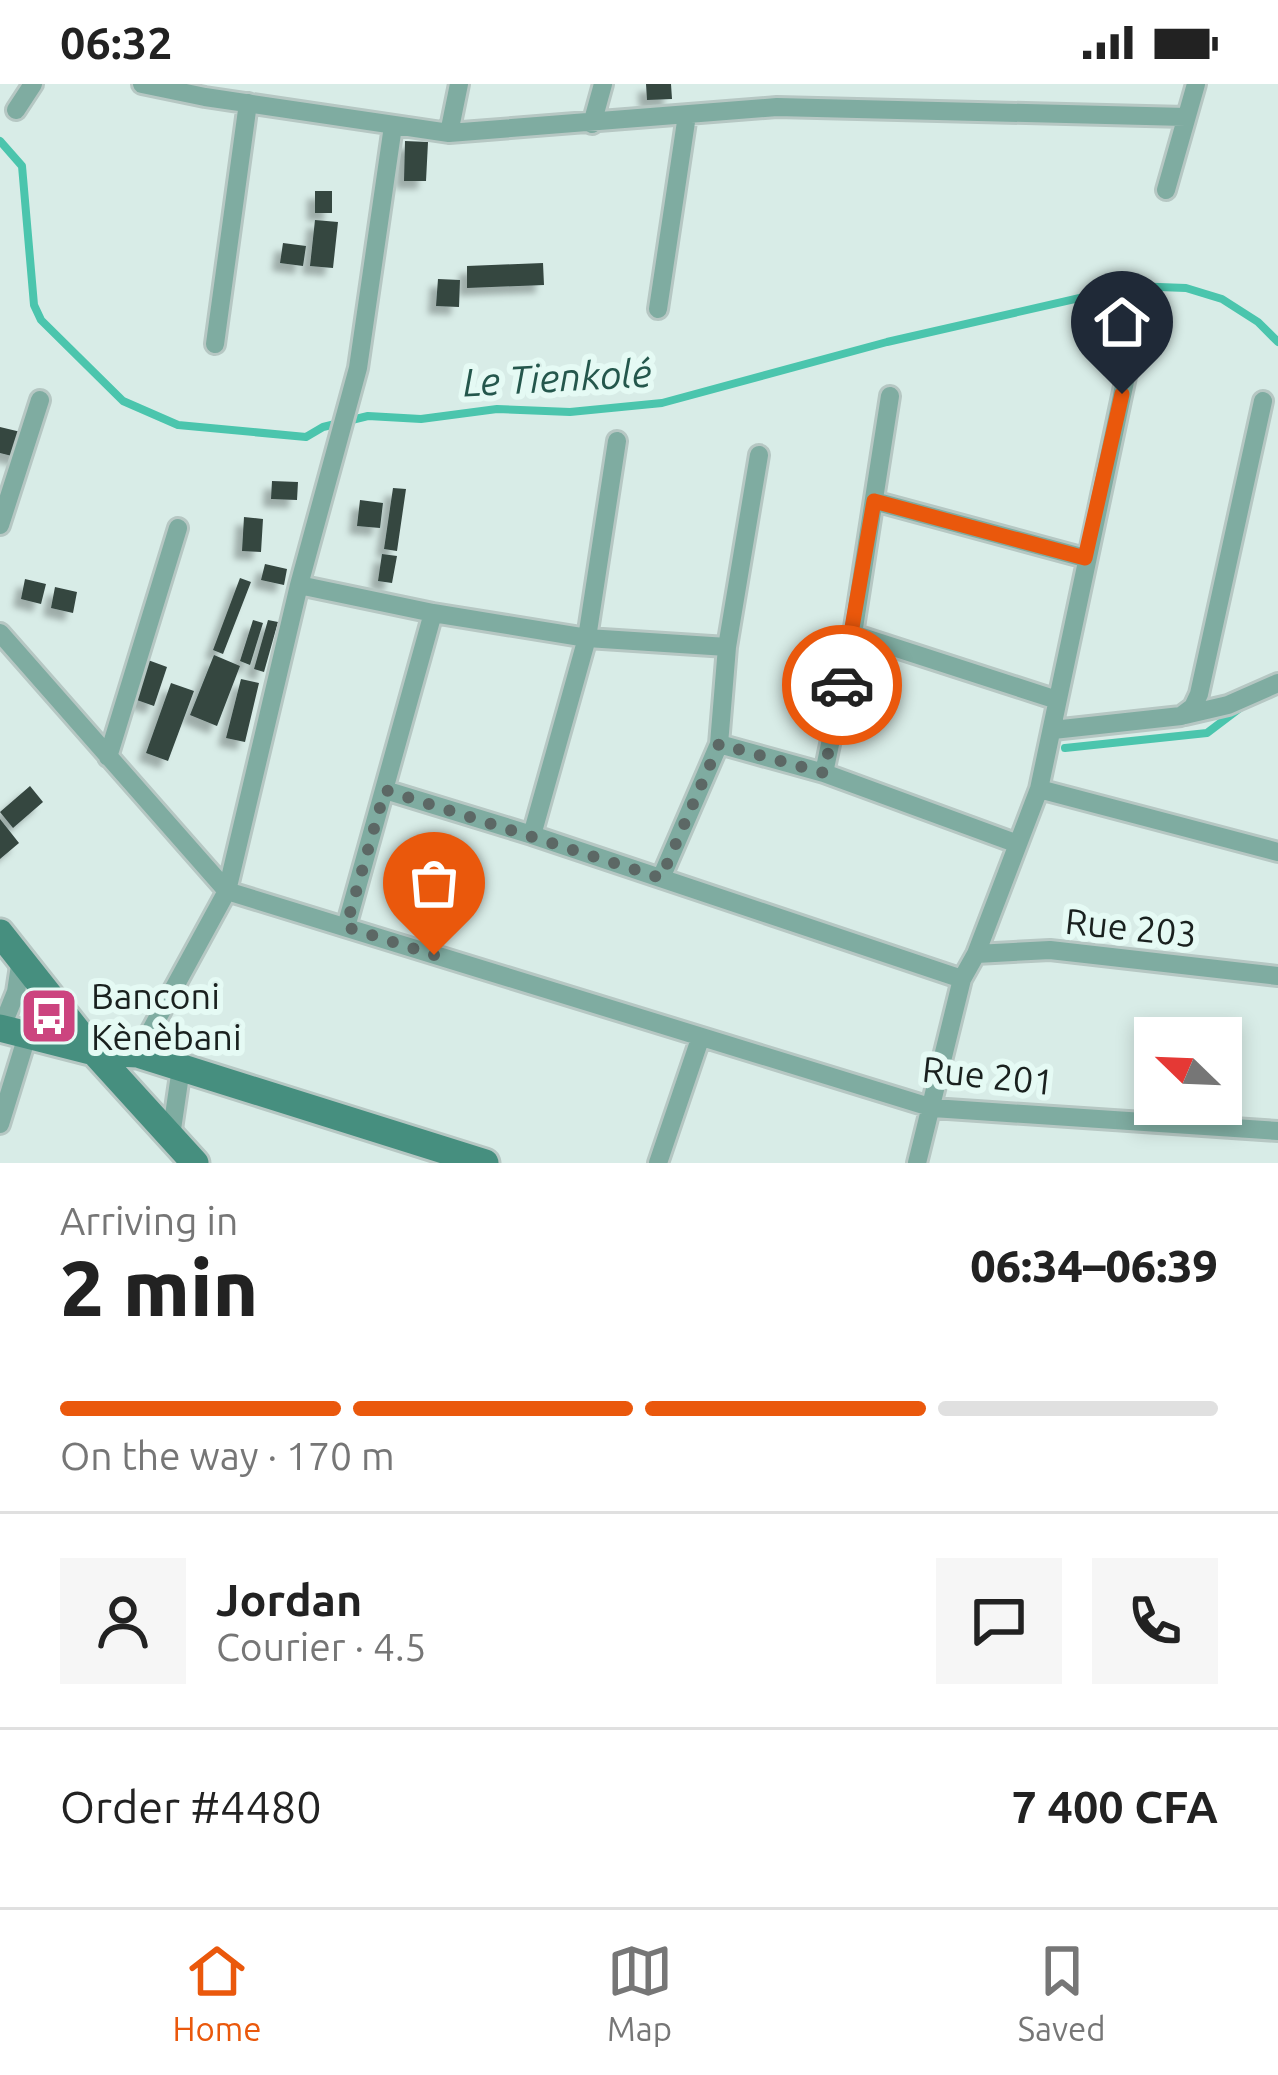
<!DOCTYPE html>
<html lang="en">
<head>
<meta charset="utf-8">
<style>
	:root { --surface:#fff; --page:#f6f6f6; --text:#222; --muted:#767676; --line:#e0e0e0; --accent:#ea580c }
	body { margin:0; font-family:Ubuntu,sans-serif; background:var(--page); color:var(--text); height:100vh; display:flex; flex-direction:column; font-size:45px; white-space:nowrap }
	* { box-sizing:border-box; margin:0 }
	p { font-size:39px; color:var(--muted) }
	.icon { flex:none; width:66px; height:66px; fill:none; stroke:currentColor; stroke-width:2; stroke-linecap:round; stroke-linejoin:round }
	.map { position:relative; height:1079px; overflow:hidden }
	.side { display:flex; flex-direction:column; background:var(--surface); flex:1 }
	.side>* { flex:none }
	.needle { width:78px; rotate:293deg }
	.buttons { position:absolute; left:1134px; top:933px; display:grid; gap:24px }
	.buttons a { display:grid; place-items:center; width:108px; height:108px; border-radius:0px; background:var(--surface); box-shadow:0 6px 18px #0003; font-size:60px }
	.pin { position:absolute; display:grid; place-items:center; width:102px; height:102px; color:#fff; margin:-123px -51px; border-radius:50% 50% 50% 0; rotate:-45deg; box-shadow:0 0 12px #0007 }
	.pin .icon { rotate:45deg }
	.courier { position:absolute; display:grid; place-items:center; width:120px; height:120px; margin:-60px; border:9px solid #ea580c; border-radius:50%; background:#fff; color:#222; box-shadow:0 3px 15px #0007 }
	.summary em { font-style:normal; font-weight:800 }
	.summary div { display:flex; flex-direction:column-reverse }
	.summary { display:flex; align-items:center; justify-content:space-between; height:204px; padding:0 60px }
	h1 { font-size:78px; font-weight:800; line-height:90px }
	.bar { display:grid; grid-template-columns:repeat(4,1fr); gap:18px 12px; align-content:center; height:144px; padding:0 60px }
	.bar i { height:15px; border-radius:9px; background:var(--line) }
	.bar .on { background:var(--accent) }
	.bar p { grid-column:span 4 }
	.line { display:flex; align-items:center; gap:30px; padding:0 60px; border-top:3px solid var(--line) }
	.line div { flex:1 }
	.round { display:grid; place-items:center; flex:none; width:126px; height:126px; border-radius:0px; background:var(--page) }
	.status { display:flex; justify-content:space-between; align-items:center; height:84px; padding:0 60px; background:var(--surface); direction:ltr }
	.status svg { height:33px; fill:currentColor }
	.menu { display:flex; justify-content:space-around; align-items:center; height:168px; border-top:3px solid var(--line); background:var(--surface); font-size:33px; color:var(--muted) }
	.menu a { display:grid; justify-items:center; gap:6px }
	.menu .on { color:var(--accent) }
	.map>svg:first-child { display:block }
</style>
</head>
<body>
<div class="status"><b>06:32</b><svg viewBox="0 0 49 12"><path d="M0 12V9h3v3zM5 12V6h3v6zM10 12V3h3v9zM15 12V0h3v12zM26 1h20v11H26zM47 4h2v5h-2z"/></svg></div>
<div class="map">
<svg width="1278" height="1079" viewBox="0 0 1278 1079">
	<defs>
		<filter id="shadow"><feDropShadow dx="-8" dy="8" stdDeviation="3" flood-color="#0004"/></filter>
	</defs>
	<rect width="100%" height="100%" fill="#d8ece7"/>
	<g fill="none" stroke-linecap="round" stroke-linejoin="round">
		<path stroke="#4bc5ad" stroke-width="8" d="M0,57L22,82L34,221L41,236L123,317L178,341L306,353L323,343L368,332L421,335L497,325L570,328L662,319L887,258L1132,202L1186,204L1222,215L1258,238L1278,258
			M1065,664L1207,649L1240,624"/>
	</g>
	<path fill="#354641" filter="url(#shadow)" d="M646,0H671L672,15L647,16Z
		M405,57L428,58L426,97H404Z
		M315,107H332V129H315Z
		M315,136L338,138L333,184L310,182Z
		M283,159L306,162L303,182L280,179Z
		M543,179L544,201L467,204V182Z
		M438,195L460,196L459,223L436,222Z
		M0,343L25,349L20,374L0,369Z
		M272,397L298,398L297,416L271,415Z
		M393,404L406,405L397,467L384,465Z
		M360,416L383,419L380,444L357,442Z
		M244,433L263,435L261,468L242,467Z
		M382,470L397,472L392,499L378,497Z
		M265,480L287,485L284,501L261,496Z
		M240,494L251,498L223,570L213,566Z
		M25,495L46,500L41,520L21,515Z
		M55,503L77,508L73,529L51,524Z
		M253,536L263,539L250,581L240,577Z
		M268,536L278,538L264,588L254,585Z
		M214,571L240,582L217,642L190,631Z
		M148,576L167,583L154,622L134,615Z
		M241,595L259,599L245,658L226,654Z
		M171,599L194,607L168,677L146,669Z
		M30,702L43,718L13,744L0,728Z
		M0,735L19,759L0,775Z"/>
	<g fill="none" stroke-linecap="round" stroke-linejoin="round">
		<g stroke="#b6c7c3" stroke-width="24">
			<path id="street" d="M142,0L205,13L449,49L777,23L1186,33
				M16,26L33,0
				M592,40L603,0
				M449,49L459,0
				M1166,106L1196,0
				M658,225L687,31
				M215,260L248,19
				M874,417L1085,474
				M0,441L40,316
				M299,501L433,529L587,554L727,563
				M0,549L227,807L933,1024L1278,1047
				M853,550L1057,616
				M1185,631L1228,621L1278,599
				M1053,646L1181,632L1193,623L1199,610L1263,317
				M719,660L824,689L1018,760
				M108,673L178,444
				M824,689L853,550L890,312
				M1039,705L1278,768
				M385,706L532,751L962,895
				M532,751L587,554L617,357
				M661,794L719,660L727,563L759,371
				M346,843L433,529
				M976,870L1050,866L1278,892
				M1,945L16,908L21,875
				M138,970L227,807L299,501L358,284L393,42
				M0,1040L27,952
				M171,1052L181,984
				M658,1079L700,955
				M917,1079L962,895L976,870L1039,705L1131,269"/>
		</g>
		<g stroke="#b6c7c3" stroke-width="33">
			<path id="secondary" d="M0,849L94,968L195,1079
				M0,944L94,968L138,970L485,1079"/>
		</g>
		<use href="#street" stroke="#7faca1" stroke-width="18"/>
		<use href="#secondary" stroke="#468f7f" stroke-width="27"/>
	</g>
	<g fill="none" stroke-linecap="round" stroke-linejoin="round">
		<path stroke="#5c6865" stroke-width="12" stroke-dasharray="0 21.6" d="M434,871L346,843L385,706L661,794L719,660L824,689L842,601"/>
		<path stroke="#ea580c" stroke-width="15" d="M842,601L874,417L1085,474L1122,310"/>
	</g>
	<defs>
		<g id="bus-square" transform="scale(3)"><rect x="-9" y="-9" width="18" height="18" rx="4" fill="#cc447f" stroke="#e5faf4"/><path d="M-5-6H5V4H4V6H2V4H-2V6H-4V4H-5ZM-3.5-4V0h7V-4ZM-3.5 1.2v1.5H-2V1.2ZM2 1.2v1.5H3.5V1.2Z" fill="#fff"/></g>
	</defs>
	<g fill-rule="evenodd">
		<use href="#bus-square" x="49" y="932"/>
	</g>
	<g text-anchor="middle" dominant-baseline="central" stroke-width="12" stroke-linejoin="round" paint-order="stroke">
		<g font-size="36" fill="#1a211f" stroke="#e5faf4">
			<text transform="translate(1131 843) rotate(6)">Rue 203</text>
			<text transform="translate(988 991) rotate(6)">Rue 201</text>
		</g>
		<g font-size="36" fill="#1a211f" stroke="#e5faf4" text-anchor="start">
			<text x="91" y="911">Banconi<tspan x="91" dy="41">Kènèbani</tspan></text>
		</g>
		<g font-size="39" font-style="italic" fill="#24574c" stroke="#e5faf4">
			<text transform="translate(557 293) rotate(-3)">Le Tienkolé</text>
		</g>
	</g>
</svg>
<div class="buttons">
<a><svg class="needle" viewBox="-14 -14 28 28"><path d="M0-13l5 13h-10z" fill="#e53935"/><path d="M0 13l5-13h-10z" fill="#767676"/></svg></a>
</div>
<div class="pin" style="left:434px;top:871px;background:#ea580c"><svg class="icon" aria-label="bag" viewBox="0 0 24 24"><path d="M5 8h14l-1 12H6zM9 8a3 3 0 0 1 6 0"/></svg></div>
<div class="pin" style="left:1122px;top:310px;background:#1f2937"><svg class="icon" aria-label="home" viewBox="0 0 24 24"><path d="M3 11l9-7 9 7M6 9v11h12V9"/></svg></div>
<div class="courier" style="left:842px;top:601px"><svg class="icon" aria-label="car" viewBox="0 0 24 24"><path d="M5 17H2v-5l4-1 3-4h7l3 4 3 1v5h-3M9 17h6M6 11h13"/><circle cx="7" cy="17" r="2"/><circle cx="17" cy="17" r="2"/></svg></div>
</div>
<section class="side">
<div class="summary"><div><h1>2 min</h1><p>Arriving in</p></div><em>06:34–06:39</em></div>
<div class="bar"><i class="on"></i><i class="on"></i><i class="on"></i><i></i><p>On the way · 170 m</p></div>
<div class="line" style="height:216px"><a class="round"><svg class="icon" aria-label="person" viewBox="0 0 24 24"><circle cx="12" cy="8" r="4"/><path d="M4 21q1-7 8-7t8 7"/></svg></a><div><b>Jordan</b><p>Courier · 4.5</p></div><a class="round"><svg class="icon" aria-label="chat" viewBox="0 0 24 24"><path d="M4 5h16v11H9l-5 4z"/></svg></a><a class="round"><svg class="icon" aria-label="phone" viewBox="0 0 24 24"><path d="M5 4h4l2 5-3 2q2 4 5 5l2-3 5 2v4C11 20 4 13 5 4z"/></svg></a></div>
<div class="line" style="height:156px"><div>Order #4480</div><b>7 400 CFA</b></div>
</section>
<nav class="menu">
<a class="on"><svg class="icon" aria-label="home" viewBox="0 0 24 24"><path d="M3 11l9-7 9 7M6 9v11h12V9"/></svg>Home</a>
<a><svg class="icon" aria-label="map" viewBox="0 0 24 24"><path d="M3 6l6-2 6 2 6-2v14l-6 2-6-2-6 2zM9 4v14M15 6v14"/></svg>Map</a>
<a><svg class="icon" aria-label="saved" viewBox="0 0 24 24"><path d="M7 4h10v16l-5-4-5 4z"/></svg>Saved</a>
</nav>
</body>
</html>
